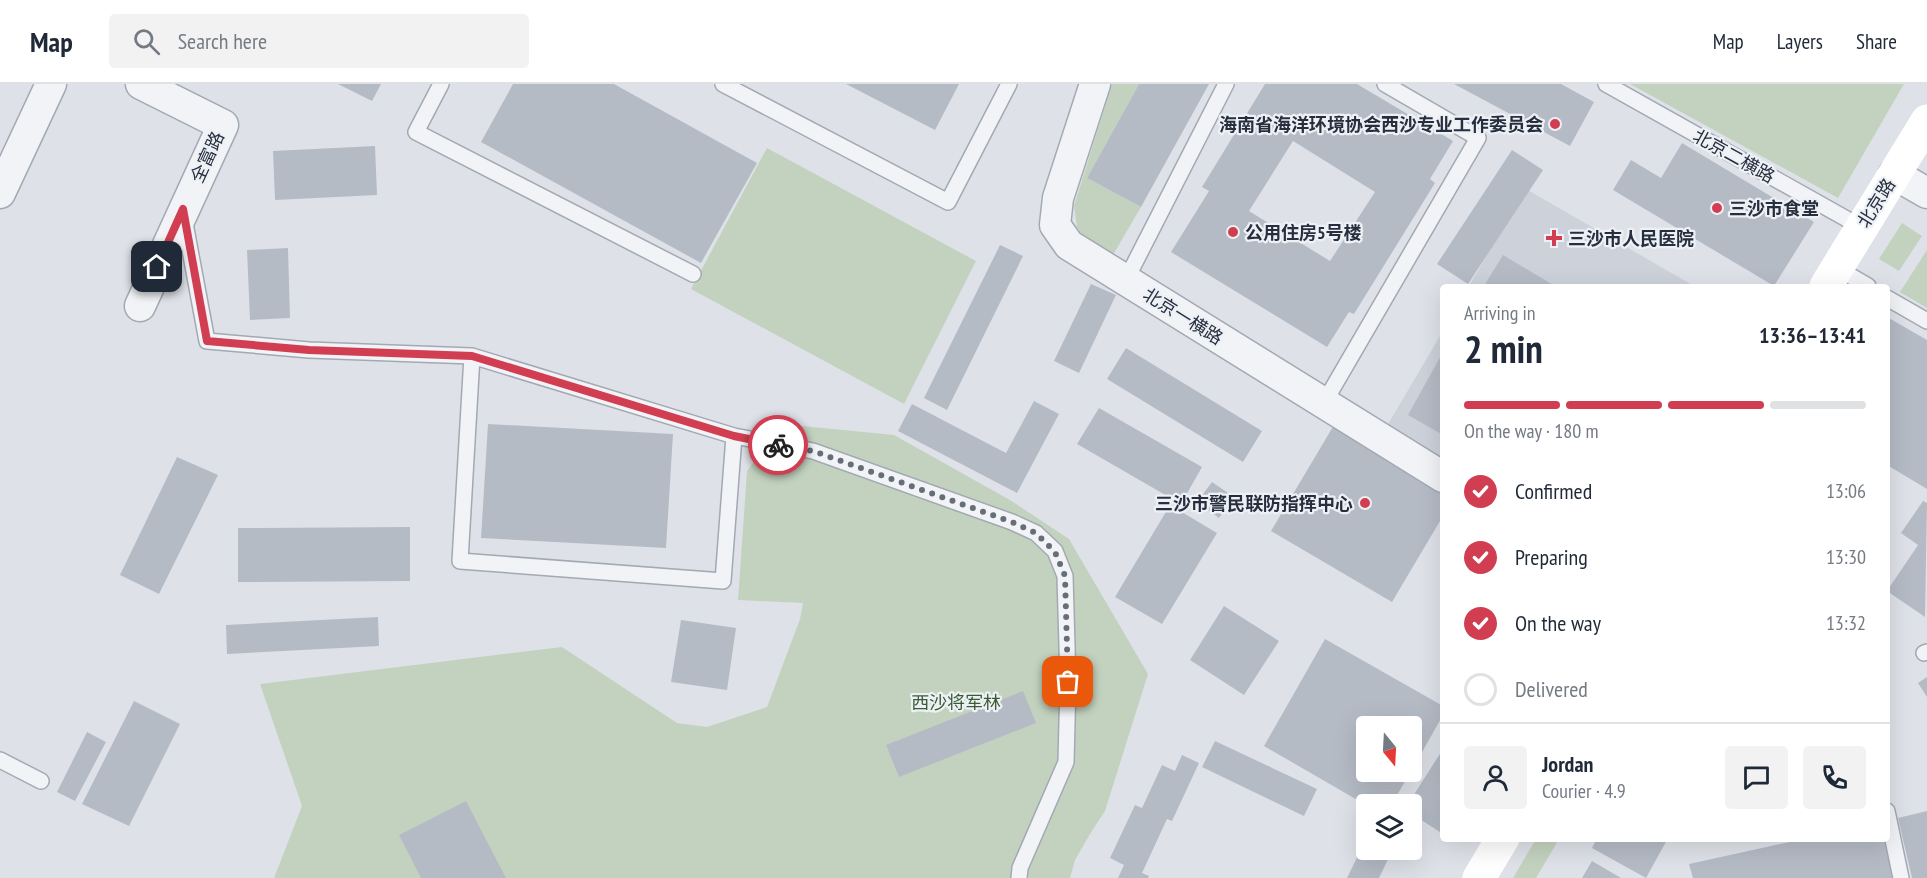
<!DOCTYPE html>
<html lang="en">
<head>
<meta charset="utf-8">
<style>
	:root { --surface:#fff; --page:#f2f2f3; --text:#1f2937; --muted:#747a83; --line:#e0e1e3; --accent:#d23e51 }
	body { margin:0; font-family:"PT Sans Narrow","Noto Sans SC",sans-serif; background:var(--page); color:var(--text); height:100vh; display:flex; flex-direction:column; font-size:22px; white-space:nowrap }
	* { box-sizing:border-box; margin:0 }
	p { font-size:20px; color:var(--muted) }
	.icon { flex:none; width:33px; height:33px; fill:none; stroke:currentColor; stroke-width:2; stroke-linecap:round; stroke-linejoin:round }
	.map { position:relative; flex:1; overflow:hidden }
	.side { position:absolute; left:1440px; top:200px; width:450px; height:558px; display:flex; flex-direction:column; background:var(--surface); border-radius:6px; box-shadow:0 6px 24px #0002 }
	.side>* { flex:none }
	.needle { width:39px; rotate:162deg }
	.buttons { position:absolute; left:1356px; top:632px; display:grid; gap:12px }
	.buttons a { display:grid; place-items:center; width:66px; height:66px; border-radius:6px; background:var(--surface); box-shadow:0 6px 24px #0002; font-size:30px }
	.pin { position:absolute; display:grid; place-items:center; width:51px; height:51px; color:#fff; margin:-26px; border-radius:12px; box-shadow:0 3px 9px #0006 }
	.courier { position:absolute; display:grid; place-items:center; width:60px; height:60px; margin:-30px; border:4px solid #d23e51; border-radius:50%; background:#fff; color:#222; box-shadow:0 2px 8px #0007 }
	.summary em { font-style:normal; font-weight:600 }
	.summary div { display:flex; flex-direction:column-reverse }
	.summary { display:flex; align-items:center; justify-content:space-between; height:102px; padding:0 24px }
	h1 { font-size:39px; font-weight:600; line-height:45px }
	.bar { display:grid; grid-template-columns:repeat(4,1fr); gap:9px 6px; align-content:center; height:72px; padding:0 24px }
	.bar i { height:8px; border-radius:4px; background:var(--line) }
	.bar .active { background:var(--accent) }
	.bar p { grid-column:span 4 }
	.line { display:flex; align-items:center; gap:15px; padding:0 24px; border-top:2px solid var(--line) }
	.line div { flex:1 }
	.round { display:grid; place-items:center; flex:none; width:63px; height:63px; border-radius:6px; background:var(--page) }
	ol { padding:0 24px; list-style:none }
	li { display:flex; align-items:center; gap:18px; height:66px }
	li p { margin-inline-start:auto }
	li .icon { padding:6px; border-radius:50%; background:var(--accent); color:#fff; stroke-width:4 }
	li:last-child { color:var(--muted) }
	li i { width:33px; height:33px; border:3px solid var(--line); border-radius:50% }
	header { display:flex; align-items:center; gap:36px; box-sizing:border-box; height:84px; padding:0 30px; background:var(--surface); border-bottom:2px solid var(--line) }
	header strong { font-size:28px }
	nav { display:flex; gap:33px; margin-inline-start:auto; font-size:21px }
	.search { width:420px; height:54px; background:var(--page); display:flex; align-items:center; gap:15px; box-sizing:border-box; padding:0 21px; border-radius:6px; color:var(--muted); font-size:22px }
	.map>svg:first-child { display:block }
</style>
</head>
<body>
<header>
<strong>Map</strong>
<div class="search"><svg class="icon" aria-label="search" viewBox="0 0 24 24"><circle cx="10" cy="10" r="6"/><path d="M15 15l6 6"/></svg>Search here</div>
<nav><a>Map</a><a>Layers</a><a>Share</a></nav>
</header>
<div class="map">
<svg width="1927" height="794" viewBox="0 0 1927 794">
	<rect width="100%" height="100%" fill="#dee2e8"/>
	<path fill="#ccd1da" d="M1526,105L1694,202H1469Z
		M1443,247V380L1384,347Z"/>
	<path fill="#c3d2bf" d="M1112,0H1139L1087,94L1141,123L1113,171L1085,155L1077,143L1074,122Z
		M1630,0H1904L1838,114Z
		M767,64L976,177L904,320L691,205Z
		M1902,139L1922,152L1899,187L1879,175Z
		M1927,166V224L1900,208Z
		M782,340L894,351L1010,416L1069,455L1148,590L1105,727L1090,750L1075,776L1070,794H274L302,722L260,600L562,563L677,639L707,643L767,623L800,535L803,519L738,516L747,387Z
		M1536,755H1559L1536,794H1513Z"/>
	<path fill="#b5bbc5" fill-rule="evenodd" d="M338,0H381L372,17Z
		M513,0H614L757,79L701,179L481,58Z
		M846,0H959L935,46Z
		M1139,0H1209L1141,123L1087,94Z
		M1265,0H1357L1453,57L1430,95L1435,99L1354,230L1349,228L1327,263L1171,168L1209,107L1202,103ZM1293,57L1375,108L1330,177L1249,127Z
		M1454,0H1561L1594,18L1570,62Z
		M1682,59L1814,138L1774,202L1613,106L1631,76L1661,94Z
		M375,62L377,111L275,116L273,67Z
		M1512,66L1543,86L1468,200L1437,180Z
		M1000,161L1023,172L947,326L924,314Z
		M288,164L290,234L250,236L247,166Z
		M1503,171L1555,202H1484Z
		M1091,200L1116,211L1079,289L1054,277Z
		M1887,233L1927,256V405L1887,381Z
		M1126,264L1262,347L1243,378L1107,295Z
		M1443,268V351L1408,331Z
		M1034,317L1059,330L1017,409L898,347L912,320L1006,369Z
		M1099,324L1202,383L1181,420L1077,360Z
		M488,340L673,350L666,464L481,454Z
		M1334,341L1443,405V432L1392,518L1271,447Z
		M177,373L218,391L159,510L120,491Z
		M1212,398L1234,413L1219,434L1197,418Z
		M1923,417L1927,419L1925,533L1887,507L1918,461L1901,449Z
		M1170,421L1217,449L1162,540L1115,513Z
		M410,443V497L238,498V444Z
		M1224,522L1279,557L1244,611L1190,576Z
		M378,533L379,562L227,570L226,541Z
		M681,536L736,544L727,606L671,598Z
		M1325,555L1443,622V631L1412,686V642H1366V687H1411L1392,720L1366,721L1264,662Z
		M1927,593V613L1918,599Z
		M1023,607L1036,639L899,693L886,661Z
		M134,617L180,640L129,742L82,720Z
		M87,648L106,658L75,717L57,708Z
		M1215,657L1317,705L1304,732L1202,683Z
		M1443,665V750L1412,730V720H1408Z
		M1182,671L1199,679L1172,737L1167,735L1142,789L1149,792L1148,794H1118L1124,781L1110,774L1135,721L1142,724L1162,681L1175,687Z
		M466,717L506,794H421L399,751Z
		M1927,727V794H1912L1898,734Z
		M1597,754H1668L1646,794L1592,764Z
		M1808,754H1886L1894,794H1693L1689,780Z
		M1366,755V765H1393L1379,794H1347Z
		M1592,777L1621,794H1582Z"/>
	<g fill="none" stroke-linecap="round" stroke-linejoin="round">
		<g stroke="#a3a9b2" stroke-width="18">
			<path id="lane" d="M441,0L416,48L693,190
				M723,0L948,118L1009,0
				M1606,0L1861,143
				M184,134L207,257L309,266L472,272L734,352L813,367L1012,438L1036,449L1055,467L1065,492L1068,598L1066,678L1020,784L1019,794
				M1837,184L1868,202
				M1126,196L1226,0
				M1887,214L1927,237
				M472,272L460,477L723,497L734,352
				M1324,319L1478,54L1385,0
				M1924,569L1927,568
				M0,676L41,697
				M1887,727L1901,794"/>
		</g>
		<g stroke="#a3a9b2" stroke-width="33">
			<path id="street" d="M1095,0L1058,114L1055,141L1069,161L1443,393
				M1894,90L1927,109
				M0,109L51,0
				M140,222L223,41L141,0"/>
		</g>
		<use href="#lane" stroke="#f1f3f6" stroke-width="15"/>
		<use href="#street" stroke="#f1f3f6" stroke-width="30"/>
		<path stroke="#fff" stroke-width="33" d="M1826,202L1927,37
			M1479,794L1503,754"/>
	</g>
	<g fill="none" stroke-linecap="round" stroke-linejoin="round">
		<path stroke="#676e7a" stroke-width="6" stroke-dasharray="0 10.8" d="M778,361L813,367L1012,438L1036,449L1055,468L1065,492L1068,598"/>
		<path stroke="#d23e51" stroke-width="8" d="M157,183L183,125L207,257L309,266L472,272L734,352L778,361"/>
	</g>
	<g fill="#d23e51" stroke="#edf1f6" stroke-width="2">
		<circle cx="1555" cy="40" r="6"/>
		<circle cx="1717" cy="124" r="6"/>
		<circle cx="1233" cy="148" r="6"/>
		<path d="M1551 145h6v6h6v6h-6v6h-6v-6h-6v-6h6z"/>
		<circle cx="1365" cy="419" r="6"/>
	</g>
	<g text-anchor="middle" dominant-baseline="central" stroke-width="4.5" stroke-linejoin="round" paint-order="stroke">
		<g font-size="18" font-weight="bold" fill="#272f3f" stroke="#edf1f6" text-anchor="start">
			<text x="1543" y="40" text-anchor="end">海南省海洋环境协会西沙专业工作委员会</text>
			<text x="1729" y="124">三沙市食堂</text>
			<text x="1245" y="148">公用住房5号楼</text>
			<text x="1568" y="154">三沙市人民医院</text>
			<text x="1353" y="419" text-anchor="end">三沙市警民联防指挥中心</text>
		</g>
		<g font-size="18" fill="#272f3f" stroke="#edf1f6">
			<text transform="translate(1734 72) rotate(29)">北京二横路</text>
			<text transform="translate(207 73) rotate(-65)">全富路</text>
			<text transform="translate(1876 119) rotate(-58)">北京路</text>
			<text transform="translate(1183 232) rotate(32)">北京一横路</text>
		</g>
		<g font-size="18" fill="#3a5c33" stroke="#edf1f6">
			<text x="956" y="618">西沙将军林</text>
		</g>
	</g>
</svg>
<div class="buttons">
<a><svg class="needle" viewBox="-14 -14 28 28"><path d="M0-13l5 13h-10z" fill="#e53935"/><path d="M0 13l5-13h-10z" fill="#747a83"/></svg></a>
<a><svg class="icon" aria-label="layers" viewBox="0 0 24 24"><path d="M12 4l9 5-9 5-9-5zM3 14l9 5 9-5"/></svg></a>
</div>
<div class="pin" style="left:1068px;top:598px;background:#ea580c"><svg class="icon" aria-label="bag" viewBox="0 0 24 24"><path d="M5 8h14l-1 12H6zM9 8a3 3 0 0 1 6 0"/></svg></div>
<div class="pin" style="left:157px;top:183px;background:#1f2937"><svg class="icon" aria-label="home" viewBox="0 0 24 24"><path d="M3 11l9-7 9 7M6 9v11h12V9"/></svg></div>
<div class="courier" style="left:778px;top:361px"><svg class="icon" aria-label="bike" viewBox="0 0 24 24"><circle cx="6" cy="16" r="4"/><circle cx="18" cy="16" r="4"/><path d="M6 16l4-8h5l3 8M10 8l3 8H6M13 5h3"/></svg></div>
<section class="side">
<div class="summary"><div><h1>2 min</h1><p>Arriving in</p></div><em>13:36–13:41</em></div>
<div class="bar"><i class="active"></i><i class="active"></i><i class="active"></i><i></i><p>On the way · 180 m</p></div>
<ol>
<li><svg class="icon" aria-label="check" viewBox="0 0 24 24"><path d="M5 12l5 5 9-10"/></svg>Confirmed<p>13:06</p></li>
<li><svg class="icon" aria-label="check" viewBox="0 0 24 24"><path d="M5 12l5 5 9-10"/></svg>Preparing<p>13:30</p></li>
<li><svg class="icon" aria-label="check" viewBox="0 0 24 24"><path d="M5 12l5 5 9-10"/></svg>On the way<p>13:32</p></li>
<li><i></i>Delivered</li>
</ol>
<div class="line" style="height:108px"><a class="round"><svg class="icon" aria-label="person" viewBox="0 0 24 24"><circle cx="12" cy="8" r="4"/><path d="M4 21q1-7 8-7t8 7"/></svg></a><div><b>Jordan</b><p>Courier · 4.9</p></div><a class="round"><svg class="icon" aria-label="chat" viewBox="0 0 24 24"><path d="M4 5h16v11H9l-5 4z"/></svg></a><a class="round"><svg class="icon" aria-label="phone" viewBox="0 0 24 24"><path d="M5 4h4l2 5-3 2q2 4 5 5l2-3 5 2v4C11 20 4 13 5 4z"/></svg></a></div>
</section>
</div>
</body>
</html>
